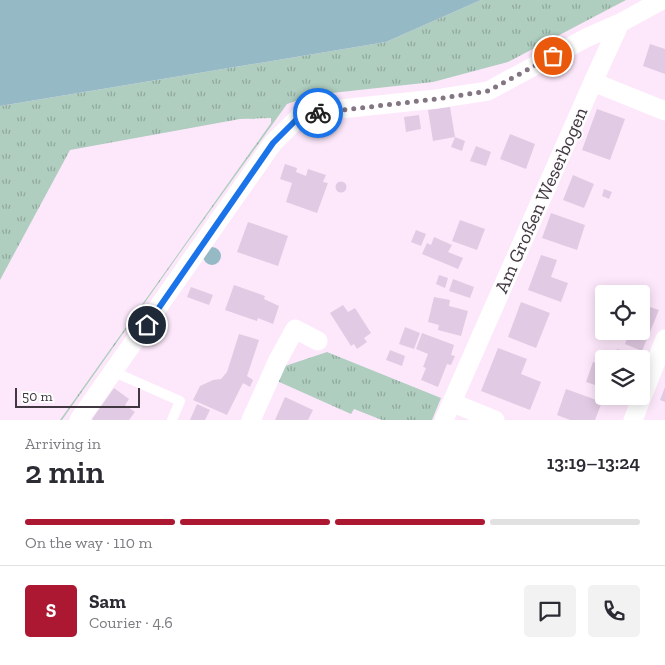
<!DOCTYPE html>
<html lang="en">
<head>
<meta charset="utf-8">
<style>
	:root { --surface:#fff; --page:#f2f2f3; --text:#2b2b33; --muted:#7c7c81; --line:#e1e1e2; --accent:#ac1731 }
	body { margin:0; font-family:"Zilla Slab",serif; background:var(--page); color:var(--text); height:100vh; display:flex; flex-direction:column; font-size:19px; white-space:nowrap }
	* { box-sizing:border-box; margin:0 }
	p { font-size:16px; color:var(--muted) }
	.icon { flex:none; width:28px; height:28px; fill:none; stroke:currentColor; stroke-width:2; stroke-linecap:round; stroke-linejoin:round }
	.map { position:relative; height:420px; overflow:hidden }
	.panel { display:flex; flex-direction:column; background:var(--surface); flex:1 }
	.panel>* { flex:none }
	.buttons { position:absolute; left:595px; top:285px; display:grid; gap:10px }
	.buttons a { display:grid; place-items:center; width:55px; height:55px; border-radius:5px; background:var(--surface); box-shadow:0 2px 12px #0003; font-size:25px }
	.scale { position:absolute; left:15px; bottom:12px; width:125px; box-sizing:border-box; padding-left:5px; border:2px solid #413740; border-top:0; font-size:14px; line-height:18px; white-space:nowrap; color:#413740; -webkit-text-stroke:4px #fdfdfd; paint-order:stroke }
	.pin { position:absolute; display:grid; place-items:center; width:42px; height:42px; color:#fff; margin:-21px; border:2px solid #fff; border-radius:50%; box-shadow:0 1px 5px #0007 }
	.courier { position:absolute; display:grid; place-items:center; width:50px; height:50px; margin:-25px; border:4px solid #1a73e8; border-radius:50%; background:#fff; color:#222; box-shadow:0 1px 6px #0007 }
	.head em { font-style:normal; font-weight:600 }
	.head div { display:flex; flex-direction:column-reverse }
	.head { display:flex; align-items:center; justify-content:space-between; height:85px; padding:0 25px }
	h1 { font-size:32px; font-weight:600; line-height:38px }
	.bar { display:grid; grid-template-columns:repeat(4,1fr); gap:8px 5px; align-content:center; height:60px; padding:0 25px }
	.bar i { height:6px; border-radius:4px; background:var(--line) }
	.bar .on { background:var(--accent) }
	.bar p { grid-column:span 4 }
	.line { display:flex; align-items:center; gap:12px; padding:0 25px; border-top:1px solid var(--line) }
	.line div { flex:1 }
	.round { display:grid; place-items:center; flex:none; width:52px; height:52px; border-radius:5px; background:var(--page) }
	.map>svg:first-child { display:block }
</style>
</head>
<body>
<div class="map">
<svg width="665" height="420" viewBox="0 0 665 420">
	<defs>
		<pattern id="grass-tufts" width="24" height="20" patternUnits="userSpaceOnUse" patternTransform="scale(1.25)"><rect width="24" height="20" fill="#afcebf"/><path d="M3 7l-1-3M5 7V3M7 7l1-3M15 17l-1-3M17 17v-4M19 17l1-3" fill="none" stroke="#90a89d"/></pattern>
	</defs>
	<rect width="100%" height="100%" fill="#fde8fb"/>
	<path fill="url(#grass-tufts)" d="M481,0H626L508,62L433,82L313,95L287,104L182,250L62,420H60L271,123V118L240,119L70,150L0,280V106L386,42Z
		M327,352L441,398L432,420H382L354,409L351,414L277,381L285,366Z"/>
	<path fill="#96bac5" d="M0,0H481L386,42L0,106Z
		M203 256a9 9 0 1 1 18 0a9 9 0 1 1-18 0Z"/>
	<path fill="#e1cae3" d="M650,44L665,49V74L643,66Z
		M450,107L455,137L433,141L428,110Z
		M597,109L625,119L610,160L582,150Z
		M419,115L421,129L406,132L404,117Z
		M510,134L535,144L526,169L500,159Z
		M455,137L465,141L462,151L451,147Z
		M476,146L491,152L486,166L470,161Z
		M285,164L297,168L296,172L306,176L308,169L326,175L323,182L328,183L317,213L286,202L292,183L280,179Z
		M573,175L594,184L584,208L563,200Z
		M335.5 187a5.5 5.5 0 1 1 11 0a5.5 5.5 0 1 1-11 0Z
		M604,189L612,192L609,199L602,196Z
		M551,213L585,225L577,250L542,238Z
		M460,220L485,229L477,250L452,241Z
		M248,222L288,236L278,266L237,252Z
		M416,230L426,234L421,246L411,242Z
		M434,237L452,245L448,252L463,258L458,269L422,254L427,243L431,245Z
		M541,255L557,260L551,277L568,283L561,302L528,290Z
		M439,275L448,278L445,288L436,284Z
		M453,279L474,287L470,298L449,291Z
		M234,285L265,296L264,299L279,306L273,324L258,318L257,321L225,310Z
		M191,287L213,295L209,305L187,297Z
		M434,297L450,300L449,306L468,311L461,336L438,330L439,325L428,322Z
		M521,302L550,313L536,348L508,337Z
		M641,304L659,310L642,351L625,344L629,333L626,331H641Z
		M343,305L348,312L355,308L371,333L364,338L367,342L357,349L354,344L351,346L330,313Z
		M405,327L420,333L414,349L399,344Z
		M422,333L454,345L451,355L455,356L451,365L447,364L438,387L421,380L426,368L423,367L428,354L416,349Z
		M239,334L259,340L247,376L253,380L250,387L243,383L227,415L193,400L200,386L213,380L221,379L227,372Z
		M498,348L527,359L521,374L541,382L530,410L481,391Z
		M617,349L638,356L637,359H613Z
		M390,350L405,356L402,366L386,360Z
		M593,362L604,365V388L586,382Z
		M665,387V402L660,400Z
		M114,388L129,399L125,405L135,412L129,420H93L92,419Z
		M566,389L602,402L595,420H570L557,415Z
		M285,397L313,410L308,420H275Z
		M197,404L210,410L205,420H190Z"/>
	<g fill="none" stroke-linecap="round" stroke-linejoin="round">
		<path stroke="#fff" stroke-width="10" d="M114,372L180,401L172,420"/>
		<path stroke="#fff" stroke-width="19" d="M593,82L665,111
			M453,403L495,420
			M79,420L273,143L300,116L340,109L436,99L488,91L586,38L620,23
			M251,420L278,360L295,329L318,341
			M444,420L593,82L620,23L662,0
			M633,420L665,339"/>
	</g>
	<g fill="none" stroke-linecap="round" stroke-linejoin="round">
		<path stroke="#837581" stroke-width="5" stroke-dasharray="0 9" d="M318,113L436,99L488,91L553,56"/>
		<path stroke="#1a73e8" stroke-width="6" d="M147,325L273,143L300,116L318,113"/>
	</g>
	<g text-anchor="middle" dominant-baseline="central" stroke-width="4" stroke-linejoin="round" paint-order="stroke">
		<g font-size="19" fill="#413740" stroke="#fdfdfd">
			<text transform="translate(541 200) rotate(-66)">Am Großen Weserbogen</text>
		</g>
	</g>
</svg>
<div class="buttons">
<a><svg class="icon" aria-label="locate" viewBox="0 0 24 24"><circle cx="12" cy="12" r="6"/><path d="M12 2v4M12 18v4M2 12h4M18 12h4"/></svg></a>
<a><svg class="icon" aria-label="layers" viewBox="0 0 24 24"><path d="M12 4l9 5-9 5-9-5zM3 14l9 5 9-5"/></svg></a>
</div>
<div class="scale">50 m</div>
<div class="pin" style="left:553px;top:56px;background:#ea580c"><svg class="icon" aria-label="bag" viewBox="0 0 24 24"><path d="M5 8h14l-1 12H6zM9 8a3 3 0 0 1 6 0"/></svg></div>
<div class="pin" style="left:147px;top:325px;background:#1f2937"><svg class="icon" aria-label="home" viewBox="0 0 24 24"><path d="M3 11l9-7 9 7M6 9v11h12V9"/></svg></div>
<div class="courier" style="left:318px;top:113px"><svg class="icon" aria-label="bike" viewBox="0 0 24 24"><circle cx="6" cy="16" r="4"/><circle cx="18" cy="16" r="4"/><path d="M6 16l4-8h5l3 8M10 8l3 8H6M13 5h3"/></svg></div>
</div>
<section class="panel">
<div class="head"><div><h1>2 min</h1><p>Arriving in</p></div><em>13:19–13:24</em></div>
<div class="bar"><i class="on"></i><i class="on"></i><i class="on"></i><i></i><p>On the way · 110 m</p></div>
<div class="line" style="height:90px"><b class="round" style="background:var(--accent);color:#fff">S</b><div><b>Sam</b><p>Courier · 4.6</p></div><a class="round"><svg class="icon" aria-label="chat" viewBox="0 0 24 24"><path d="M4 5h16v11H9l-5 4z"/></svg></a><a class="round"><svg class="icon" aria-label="phone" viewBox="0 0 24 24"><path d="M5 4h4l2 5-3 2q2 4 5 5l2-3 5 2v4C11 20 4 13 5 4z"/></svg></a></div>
</section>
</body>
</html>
